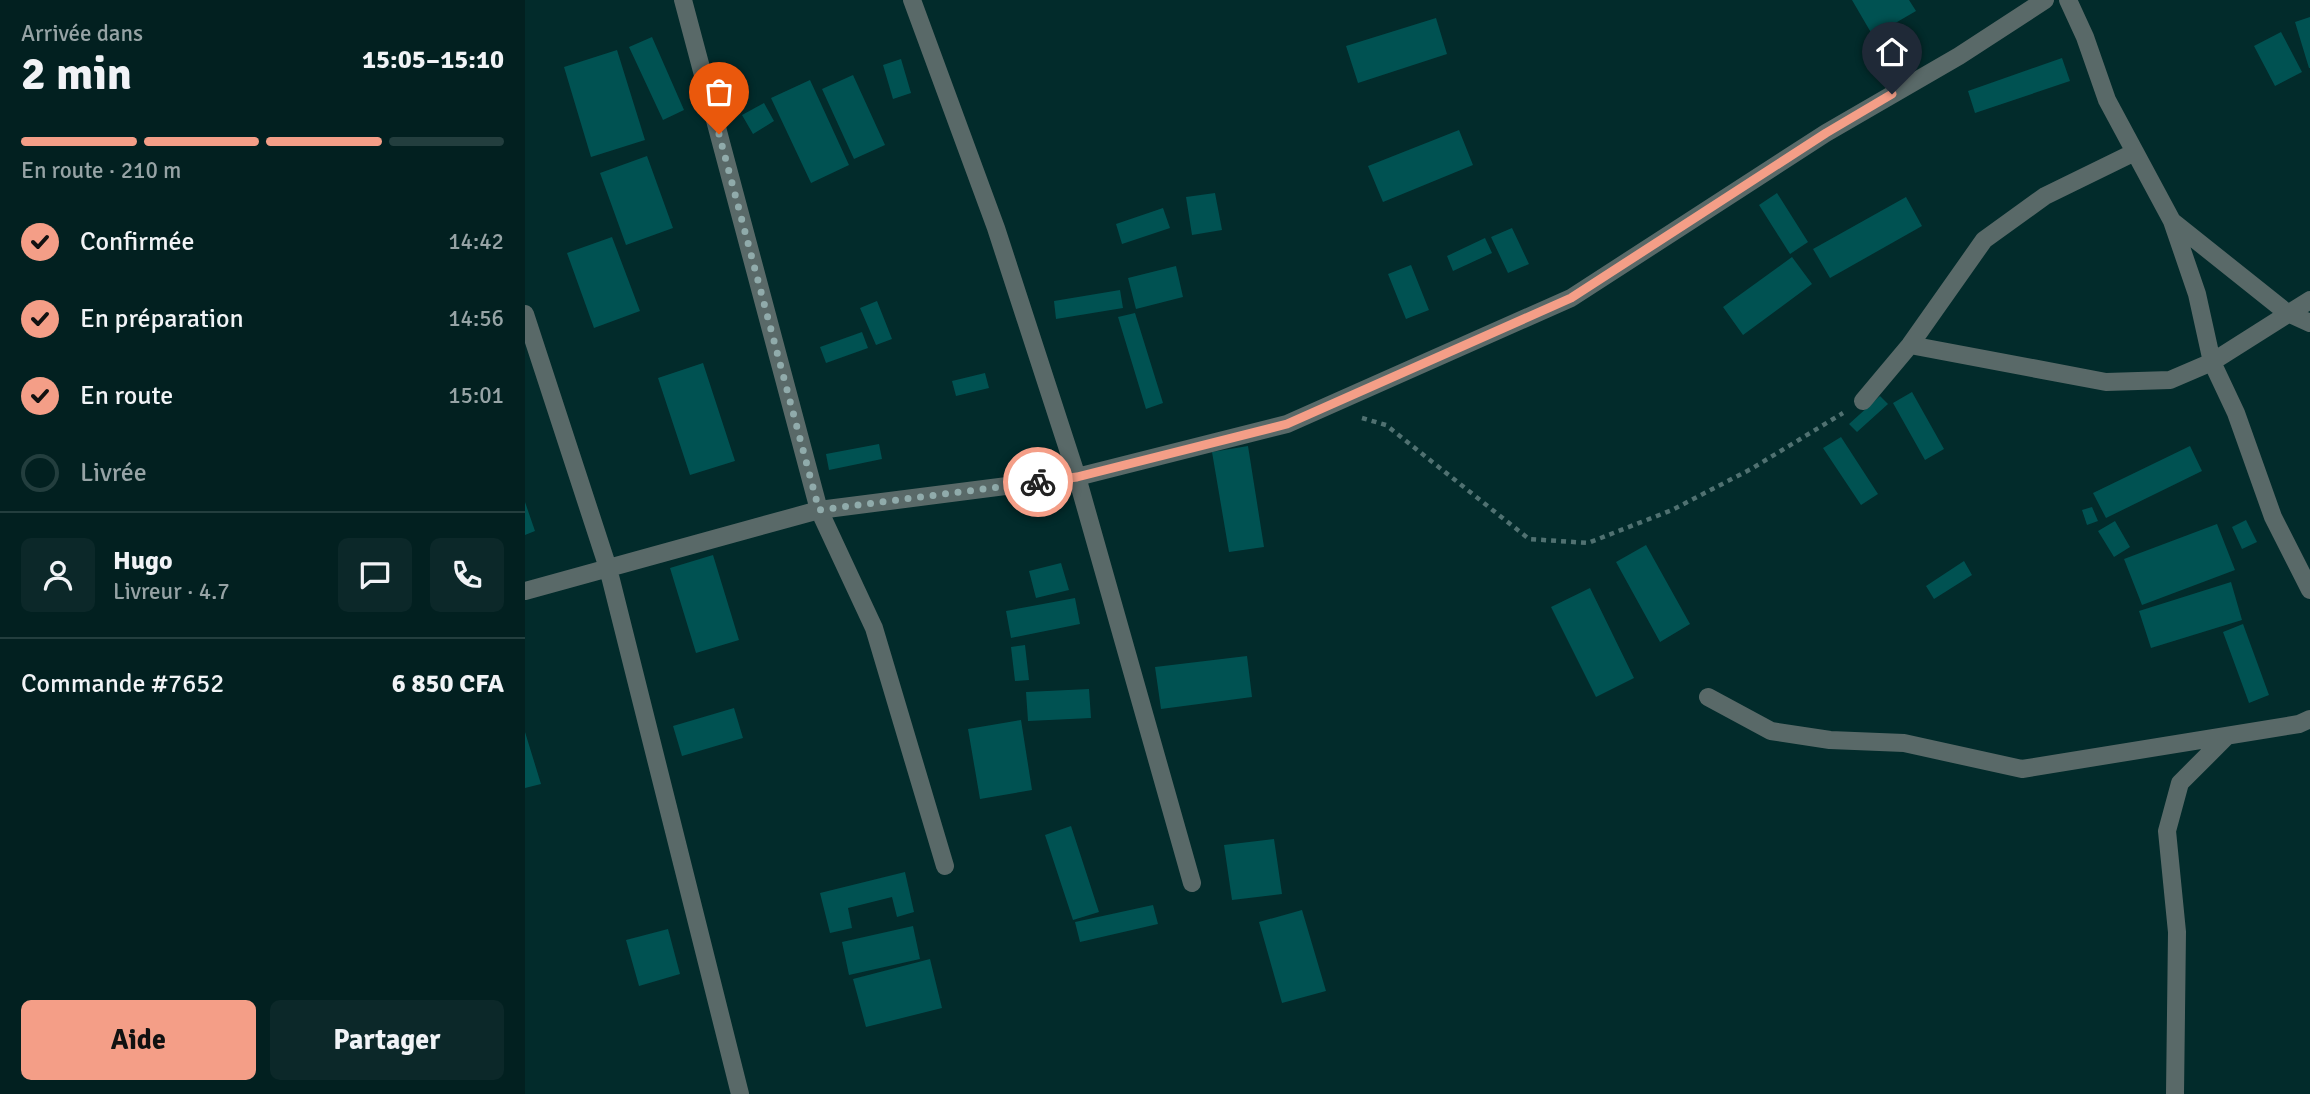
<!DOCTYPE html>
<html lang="fr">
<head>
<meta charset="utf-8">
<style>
	:root { --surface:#022020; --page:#0c2829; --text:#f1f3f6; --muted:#96a3a5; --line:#233e3e; --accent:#f49e87 }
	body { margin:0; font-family:Signika,sans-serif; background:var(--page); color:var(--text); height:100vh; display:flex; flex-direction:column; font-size:26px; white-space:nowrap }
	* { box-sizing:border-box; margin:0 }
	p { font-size:23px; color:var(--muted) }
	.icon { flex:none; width:38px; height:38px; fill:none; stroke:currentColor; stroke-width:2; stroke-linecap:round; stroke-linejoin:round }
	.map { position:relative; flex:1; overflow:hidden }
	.side { display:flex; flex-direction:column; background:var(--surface); width:525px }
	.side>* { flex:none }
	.pin { position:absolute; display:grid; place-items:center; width:60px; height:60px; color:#fff; margin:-72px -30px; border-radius:50% 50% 50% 0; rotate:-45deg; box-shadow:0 0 7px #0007 }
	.pin .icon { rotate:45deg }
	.courier { position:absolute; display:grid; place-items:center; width:70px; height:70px; margin:-35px; border:5px solid #f49e87; border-radius:50%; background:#fff; color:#222; box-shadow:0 2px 9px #0007 }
	.summary em { font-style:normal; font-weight:700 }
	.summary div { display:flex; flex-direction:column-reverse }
	.summary { display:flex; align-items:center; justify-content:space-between; height:119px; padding:0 21px }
	h1 { font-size:46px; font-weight:700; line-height:52px }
	.bar { display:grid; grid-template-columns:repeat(4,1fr); gap:10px 7px; align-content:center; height:84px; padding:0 21px }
	.bar i { height:9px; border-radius:5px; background:var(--line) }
	.bar .current { background:var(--accent) }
	.bar p { grid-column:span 4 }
	.line { display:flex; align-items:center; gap:18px; padding:0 21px; border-top:2px solid var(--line) }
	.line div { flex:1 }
	.round { display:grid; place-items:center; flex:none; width:74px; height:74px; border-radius:10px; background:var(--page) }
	ol { padding:0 21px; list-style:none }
	li { display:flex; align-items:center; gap:21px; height:77px }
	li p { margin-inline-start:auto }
	li .icon { padding:7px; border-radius:50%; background:var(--accent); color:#111; stroke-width:4 }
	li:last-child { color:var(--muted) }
	li i { width:38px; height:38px; border:4px solid var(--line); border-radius:50% }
	.cta { display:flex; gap:14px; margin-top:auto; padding:14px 21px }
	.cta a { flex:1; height:80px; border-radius:10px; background:var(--accent); color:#111; font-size:28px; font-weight:700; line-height:80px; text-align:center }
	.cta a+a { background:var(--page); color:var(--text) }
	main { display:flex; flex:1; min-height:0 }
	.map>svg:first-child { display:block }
</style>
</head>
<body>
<main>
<section class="side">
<div class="summary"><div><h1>2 min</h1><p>Arrivée dans</p></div><em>15:05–15:10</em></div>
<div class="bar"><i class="current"></i><i class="current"></i><i class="current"></i><i></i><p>En route · 210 m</p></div>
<ol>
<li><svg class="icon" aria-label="check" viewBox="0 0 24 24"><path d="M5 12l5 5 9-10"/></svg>Confirmée<p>14:42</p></li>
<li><svg class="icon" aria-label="check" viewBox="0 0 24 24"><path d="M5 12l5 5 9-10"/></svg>En préparation<p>14:56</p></li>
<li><svg class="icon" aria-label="check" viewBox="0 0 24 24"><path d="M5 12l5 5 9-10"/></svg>En route<p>15:01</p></li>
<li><i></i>Livrée</li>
</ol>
<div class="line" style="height:126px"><a class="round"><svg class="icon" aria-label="person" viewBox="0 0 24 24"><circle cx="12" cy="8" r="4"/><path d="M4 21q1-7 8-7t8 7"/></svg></a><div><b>Hugo</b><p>Livreur · 4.7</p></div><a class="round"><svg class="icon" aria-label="chat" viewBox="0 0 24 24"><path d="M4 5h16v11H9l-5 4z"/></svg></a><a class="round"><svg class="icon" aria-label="phone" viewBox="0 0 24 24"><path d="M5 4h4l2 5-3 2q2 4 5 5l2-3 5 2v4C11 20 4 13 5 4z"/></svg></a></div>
<div class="line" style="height:91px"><div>Commande #7652</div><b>6 850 CFA</b></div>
<div class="cta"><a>Aide</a><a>Partager</a></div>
</section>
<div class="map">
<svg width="1785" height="1094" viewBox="0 0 1785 1094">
	<rect width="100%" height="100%" fill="#022b2b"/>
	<path fill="#005252" d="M1327,0H1384L1391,11L1348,36Z
		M1785,17V68H1784L1770,22Z
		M911,18L922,54L833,83L821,46Z
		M1756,32L1777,72L1750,86L1729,46Z
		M127,37L159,110L138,120L104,47Z
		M92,50L120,140L66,157L39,67Z
		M1537,58L1545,81L1450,113L1443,91Z
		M376,59L386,93L368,99L358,65Z
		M328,75L360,145L329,159L297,89Z
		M285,80L324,165L286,183L246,98Z
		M239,103L249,121L228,134L217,115Z
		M934,130L948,165L858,202L843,166Z
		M122,156L148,228L101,245L75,173Z
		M690,193L697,230L667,235L661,197Z
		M1252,193L1283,242L1265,254L1234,205Z
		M1381,197L1397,226L1305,278L1288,249Z
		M638,208L645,228L597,244L591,224Z
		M987,228L1004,264L983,273L966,237Z
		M87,237L115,311L69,328L42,253Z
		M960,238L967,253L928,271L922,256Z
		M1267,257L1287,284L1218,335L1198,307Z
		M886,265L904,310L881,319L863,274Z
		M651,266L658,297L611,309L603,278Z
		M595,290L598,308L531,319L529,301Z
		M352,301L367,339L351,345L335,308Z
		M610,313L638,403L621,409L593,317Z
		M337,332L343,348L301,363L295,347Z
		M178,363L210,461L165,475L133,378Z
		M460,373L464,388L431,396L427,381Z
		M1387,392L1419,449L1400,460L1368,403Z
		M1355,396L1363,404L1332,432L1324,424Z
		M1316,437L1353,494L1336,505L1298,448Z
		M354,444L357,459L304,470L301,454Z
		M723,446L739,547L704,552L687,452Z
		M1665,446L1677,471L1581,518L1568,493Z
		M0,502L10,531L0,535Z
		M1567,507L1573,521L1562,525L1557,510Z
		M1721,520L1732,542L1717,549L1707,527Z
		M1590,521L1605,547L1589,557L1573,531Z
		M1692,524L1710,570L1617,605L1599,559Z
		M1121,545L1165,624L1135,642L1091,562Z
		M188,555L214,640L171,653L145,568Z
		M1439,561L1447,575L1409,599L1401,586Z
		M536,563L544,590L511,598L504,571Z
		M1706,582L1717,620L1626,648L1614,611Z
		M1065,588L1109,678L1071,697L1026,607Z
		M550,598L555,624L486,638L481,611Z
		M1718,624L1744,695L1724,703L1698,632Z
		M500,645L504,680L490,681L486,647Z
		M722,656L727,697L636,709L630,667Z
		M564,689L566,718L503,721L501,692Z
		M209,708L218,738L157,756L148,726Z
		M496,720L507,790L455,799L443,729Z
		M0,732L16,784L0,788Z
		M546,826L574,912L548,920L520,835Z
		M749,839L757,894L707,900L699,845Z
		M380,872L389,912L372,917L367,897L323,908L327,928L305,933L295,893Z
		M628,905L633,924L555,942L550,922Z
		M777,910L801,991L757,1003L734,922Z
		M388,926L395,959L324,975L317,942Z
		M143,929L155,974L114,986L101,940Z
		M405,959L417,1008L341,1027L328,979Z"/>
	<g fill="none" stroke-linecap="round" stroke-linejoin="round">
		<path stroke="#507171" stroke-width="4.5" stroke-dasharray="5 5" stroke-linecap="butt" d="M837,418L861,425L1004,539L1063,543L1147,510L1226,469L1318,413"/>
		<path stroke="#596968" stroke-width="18" d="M158,0L294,510L349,628L420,866
			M387,0L471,228L552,477L667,883
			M1543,0L1560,37L1582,100L1647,221L1761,312L1785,323
			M1647,221L1672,294L1687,362L1711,413L1748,517L1785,590
			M0,314L83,568L215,1094
			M1385,345L1581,382L1645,380L1687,362L1785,300
			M1338,401L1385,345L1459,240L1520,196L1610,152
			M0,591L294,510L552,477L762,424L1046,298L1301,133L1434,56L1520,0
			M1183,697L1246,731L1305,740L1379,743L1497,769L1774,724L1785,719
			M1650,1094L1652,932L1642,831L1655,783L1700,738"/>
	</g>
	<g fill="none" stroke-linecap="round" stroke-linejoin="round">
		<path stroke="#90abab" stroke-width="7" stroke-dasharray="0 12.6" d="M194,134L294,510L513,482"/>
		<path stroke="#f49e87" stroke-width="9" d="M513,482L552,477L762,424L1046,298L1301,133L1367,94"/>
	</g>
</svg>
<div class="pin" style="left:194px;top:134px;background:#ea580c"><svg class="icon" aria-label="bag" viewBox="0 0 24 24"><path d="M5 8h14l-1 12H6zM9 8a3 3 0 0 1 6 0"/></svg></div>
<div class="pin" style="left:1367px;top:94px;background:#1f2937"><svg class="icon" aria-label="home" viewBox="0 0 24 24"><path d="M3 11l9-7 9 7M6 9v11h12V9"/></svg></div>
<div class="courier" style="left:513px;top:482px"><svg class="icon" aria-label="bike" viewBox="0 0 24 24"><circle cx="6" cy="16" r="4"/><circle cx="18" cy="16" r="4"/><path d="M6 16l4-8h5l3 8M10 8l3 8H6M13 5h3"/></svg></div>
</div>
</main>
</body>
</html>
